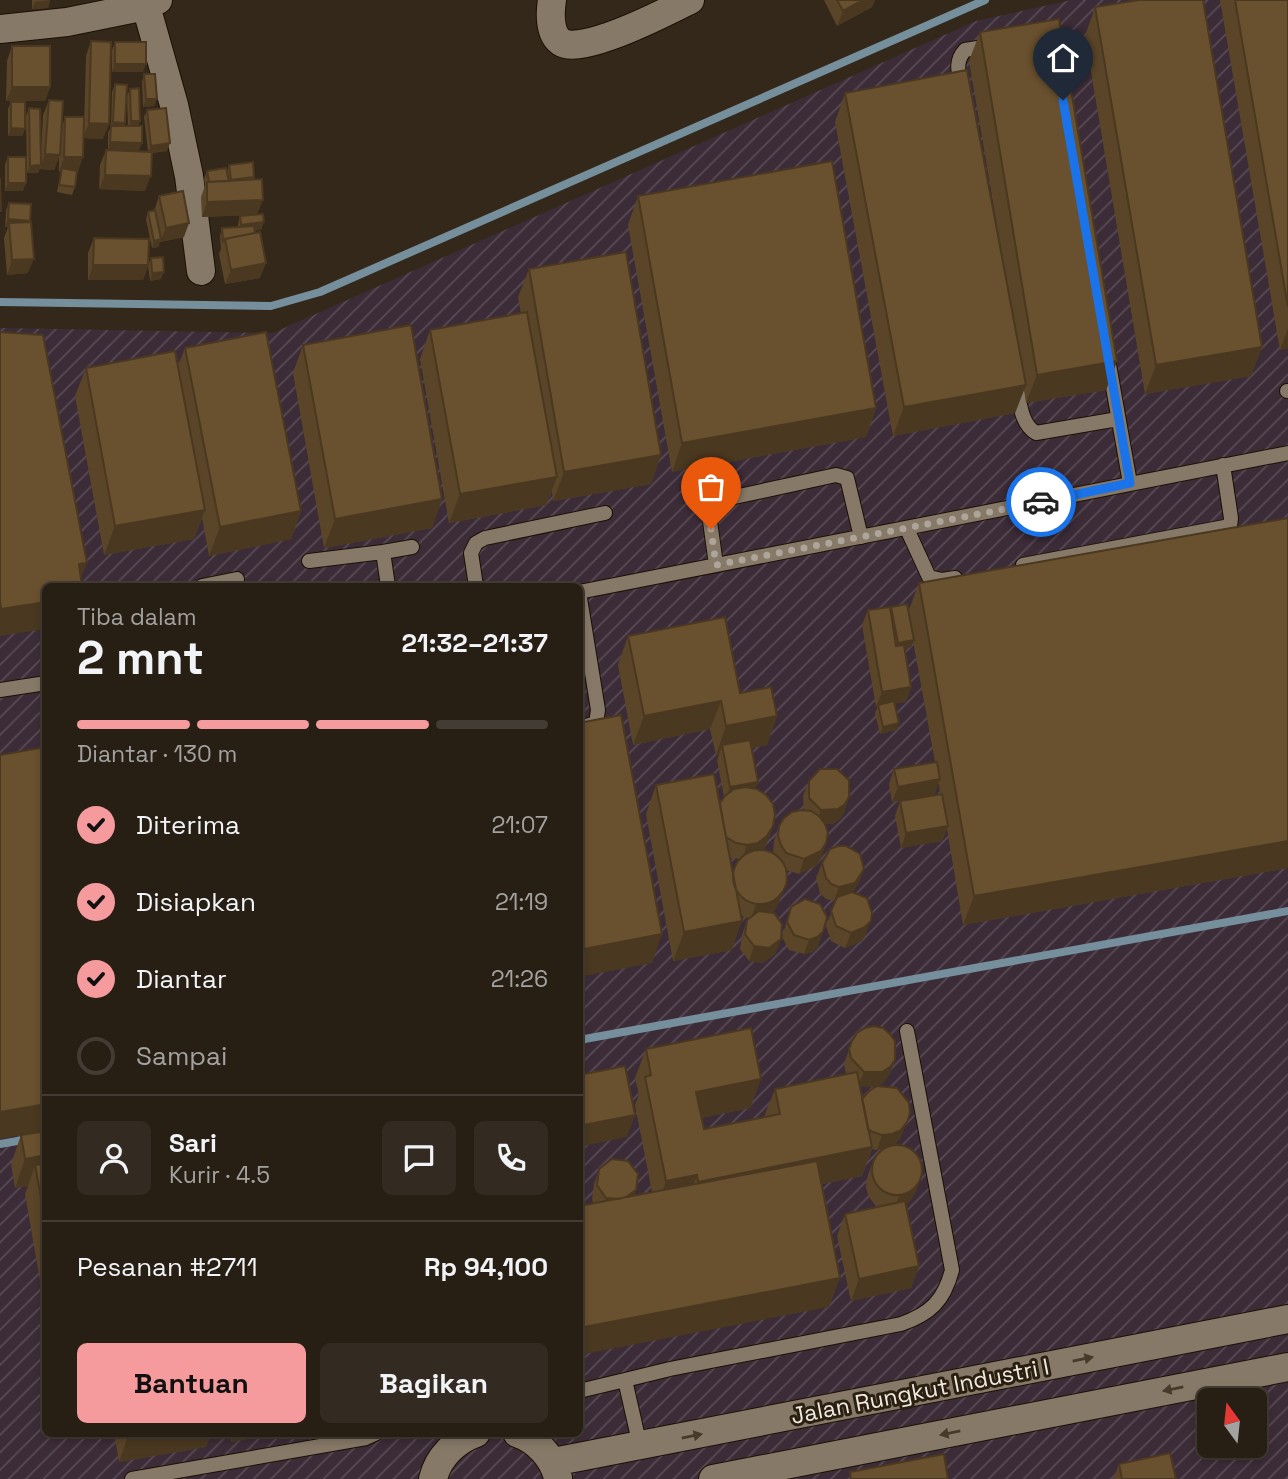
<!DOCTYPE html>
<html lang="id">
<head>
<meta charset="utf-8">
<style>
	:root { --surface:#271e14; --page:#332b22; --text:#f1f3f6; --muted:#a4a2a0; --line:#433c34; --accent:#f59b9e }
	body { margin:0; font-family:"Space Grotesk",sans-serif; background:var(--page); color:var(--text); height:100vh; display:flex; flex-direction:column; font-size:26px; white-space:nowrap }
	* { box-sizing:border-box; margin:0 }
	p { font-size:23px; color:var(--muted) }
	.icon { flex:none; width:38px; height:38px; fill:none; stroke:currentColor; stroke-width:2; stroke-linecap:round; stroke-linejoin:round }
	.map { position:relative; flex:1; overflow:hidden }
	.sheet { position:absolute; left:42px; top:583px; width:541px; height:854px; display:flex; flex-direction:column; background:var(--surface); border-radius:10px; box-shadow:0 4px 10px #0003,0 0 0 2px var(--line) }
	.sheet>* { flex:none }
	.needle { width:46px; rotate:345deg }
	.buttons { position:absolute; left:1197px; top:1388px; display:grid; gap:14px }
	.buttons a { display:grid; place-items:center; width:70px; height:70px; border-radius:10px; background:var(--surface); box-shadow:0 4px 10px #0003,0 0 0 2px var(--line); font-size:35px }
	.pin { position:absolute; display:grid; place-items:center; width:60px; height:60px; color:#fff; margin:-72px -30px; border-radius:50% 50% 50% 0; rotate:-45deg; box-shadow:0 0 7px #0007 }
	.pin .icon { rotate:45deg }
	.courier { position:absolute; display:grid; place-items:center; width:70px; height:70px; margin:-35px; border:5px solid #1a73e8; border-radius:50%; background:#fff; color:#222; box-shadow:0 2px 9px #0007 }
	.summary em { font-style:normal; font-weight:800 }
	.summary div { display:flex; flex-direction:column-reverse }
	.summary { display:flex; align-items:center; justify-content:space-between; height:119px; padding:0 35px }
	h1 { font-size:46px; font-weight:800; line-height:52px }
	.bar { display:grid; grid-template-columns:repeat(4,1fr); gap:10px 7px; align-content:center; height:84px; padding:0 35px }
	.bar i { height:9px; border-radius:5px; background:var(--line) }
	.bar .on { background:var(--accent) }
	.bar p { grid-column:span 4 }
	.line { display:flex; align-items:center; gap:18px; padding:0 35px; border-top:2px solid var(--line) }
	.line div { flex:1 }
	.round { display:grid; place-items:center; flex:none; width:74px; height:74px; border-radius:10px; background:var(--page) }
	ol { padding:0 35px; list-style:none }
	li { display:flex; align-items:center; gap:21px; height:77px }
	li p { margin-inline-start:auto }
	li .icon { padding:7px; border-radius:50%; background:var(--accent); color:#111; stroke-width:4 }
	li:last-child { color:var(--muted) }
	li i { width:38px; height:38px; border:4px solid var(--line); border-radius:50% }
	.button { display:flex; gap:14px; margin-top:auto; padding:14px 35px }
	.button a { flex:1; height:80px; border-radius:10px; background:var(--accent); color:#111; font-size:28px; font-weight:800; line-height:80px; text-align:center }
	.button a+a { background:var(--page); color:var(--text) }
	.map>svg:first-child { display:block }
</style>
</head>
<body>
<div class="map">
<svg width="1288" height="1479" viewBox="0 0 1288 1479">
	<defs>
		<pattern id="industrial-furrows" width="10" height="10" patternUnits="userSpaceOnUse" patternTransform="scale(1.75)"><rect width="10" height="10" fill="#3c2c38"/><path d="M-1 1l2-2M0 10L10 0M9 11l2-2" fill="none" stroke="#584b54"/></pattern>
	</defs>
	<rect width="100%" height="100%" fill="#34281a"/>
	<path fill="url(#industrial-furrows)" fill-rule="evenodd" d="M1071,0H1288V1479H0V328L273,333L976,21ZM46,586H579V1433H46ZM1209,1400H1255V1446H1209Z"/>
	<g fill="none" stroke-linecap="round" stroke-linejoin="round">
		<path stroke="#758f9c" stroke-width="8" d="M0,302L271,306L320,292L985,0
			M579,1040L1288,911
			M0,1144L46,1136"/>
		<g stroke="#1b1104" stroke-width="16">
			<path id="service" d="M962,89C959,74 954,62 965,50L990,46
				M1108,359L1130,483
				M1016,384C1020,400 1020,424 1036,433L1118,419
				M1287,391H1288
				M907,529L929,577L942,580L955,578
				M383,552L412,547
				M309,561L383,552L388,586
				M716,565L709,514L711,508L725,499L836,475L847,478L861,537
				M1023,565L1230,526L1231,518L1223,465
				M202,586L237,579
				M476,586L471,553L476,543L485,538L605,513
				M0,690L46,683
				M579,728L596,723L598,710L579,592L1288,453
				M579,1391L625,1380
				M640,1446L625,1380L670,1369L901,1324C930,1314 944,1301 952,1270L907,1031
				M132,1479L366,1438L377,1433"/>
		</g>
		<g stroke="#1b1104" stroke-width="30">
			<path id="minor" d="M552,0C550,12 549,34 561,42C582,56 668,11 690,0
				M146,6L174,105L189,176L201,271
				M0,29L67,22L146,6L158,0
				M517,1433C537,1440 553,1457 558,1478
				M553,1462L1288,1319
				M433,1479C438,1457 456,1440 476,1433
				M713,1479L1288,1367"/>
		</g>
		<use href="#service" stroke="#877968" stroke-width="14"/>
		<use href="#minor" stroke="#877968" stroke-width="28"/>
	</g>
	<path fill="#5a4528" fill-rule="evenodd" d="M32,0H50L48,8L32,9Z
		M824,0H875L872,7L837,26Z
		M1220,0H1288V348L1280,350Z
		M1095,7L1262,347L1251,376L1145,394L1085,36Z
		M980,32L1117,361L1106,390L1026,403L1024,389L1015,413L893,436L835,122L845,93L1004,266L969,61Z
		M91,41L103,139L84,138L78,172H77L75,187L72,195L57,192L61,172H59V157L54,170L40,169V168L38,173H27L26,116L29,108L41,155L43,115L49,100L62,127L65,117L84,129L86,56Z
		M115,42L143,72H112V50Z
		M12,46L50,87L45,101H6L7,61Z
		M144,74L154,106L143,107L142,82Z
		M115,84L124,126H128L127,96L130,89L138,126L139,150H108V133L111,127L112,92Z
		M11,102L25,129L22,136H8V109Z
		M147,110L167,151L152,153L145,191L99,189L100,165L106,150L148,151L144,117Z
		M8,157L23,191H5V164Z
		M229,165L254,177V180L257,215L264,222L261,230H255L260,278L225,284L219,254L221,249L220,236L222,228L238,227V224L240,216L250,215L202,217L201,197L205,186L204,179L207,171H227Z
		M159,196L184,237L160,242V241L158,247L152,248L146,219L148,212L154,211Z
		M638,196L876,408L866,437L672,472L628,225Z
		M9,203L30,221L28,273L7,275L4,238L8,227H5L6,210Z
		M94,238L148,265L151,258L161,279L150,281L148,266L143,280H88V253Z
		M529,269L661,455L651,484L553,501L552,491L546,505L449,523L420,359L430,330L521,314L518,297Z
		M303,345L442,499L432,528L324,548L293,373Z
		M185,348L301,511L291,539L209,556L202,518L194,539L104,555L75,396L86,368L178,366Z
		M1288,518V868L963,925L947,829L942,841L901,848L895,816L900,801L940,794L939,784L892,802L889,784L894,769L935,762L913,641L911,647L904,649L911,687L906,702L895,703L899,723L897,730L880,734L875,713L878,706L876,707L862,625L868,610L908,612L919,583Z
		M628,636L740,693L777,716L767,745L752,748L758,782L755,788L773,826L768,841L763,850L773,853L774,841L779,826L804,810L803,796L809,781L849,797L844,812L840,819L833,824H825L826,843L821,858L816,866L799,874L786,870L778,905L772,913L781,939L775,954L763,963L749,961L740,949L742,935L747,920L749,918L741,916L732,950L673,961L646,814L656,785L720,803L724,797L717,760L719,755H716L710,729L633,745L618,665ZM730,858L739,859L733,871Z
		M822,863L864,869L858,884L853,892L865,936L860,942L845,948L831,941L826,926L836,901L826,899L820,893L816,878Z
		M791,907L818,947L812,952L804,954L789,950L782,937Z
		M852,1041L895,1060L889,1075L884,1082L876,1087L860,1086L862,1099L901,1137L895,1145L892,1146L921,1178L915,1193L910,1201L906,1205L919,1266L911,1288L851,1301L837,1236L845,1214L880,1206L875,1205L869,1197L866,1188L867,1178L872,1164L884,1149L877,1150L872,1149L862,1176L822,1184L829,1307L594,1204L592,1200L594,1184L599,1169L636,1190L634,1196L652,1192L635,1105L639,1095L635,1078L646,1049L761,1079L750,1108L701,1118L704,1129L764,1117L775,1089L846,1074L844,1064Z
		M46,1131V1315L25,1194L28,1186L15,1188L11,1164L21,1135Z
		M114,1433H211L206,1447L119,1462Z
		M230,1433H281L231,1442Z
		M1119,1464L1176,1479H1113Z"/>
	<path fill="#4a3820" d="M50,0L48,8L32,9L35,2Z
		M863,0H875L872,7L837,26L843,11Z
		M115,64H146L143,72H112Z
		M12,87H50L45,101H6Z
		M146,99H157L154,106L143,107Z
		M131,121H140L138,128L128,129Z
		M113,122L125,123L123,131L110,130Z
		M89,123L109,124L103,139L83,138Z
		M11,128L25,129L22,136H8Z
		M110,142L142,143L139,150H108Z
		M170,143L167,151L148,153L151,146Z
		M45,154L60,155L54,170L40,169Z
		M64,157H83L78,172H62V168L61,172H59Z
		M41,165L38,173H27L30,166Z
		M105,175L151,176L145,191L99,189Z
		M8,183H26L23,191H5Z
		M263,200L257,215L202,217L207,202Z
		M8,219L30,221L27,228L9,223L8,227H5Z
		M264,222L261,230L239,232L241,225Z
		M189,223L184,237L160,242L166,228Z
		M161,239L158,247L152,248L154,241Z
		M34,259L28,273L7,275L12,260Z
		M266,263L260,278L225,284L231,270Z
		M93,265H148L143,280H88Z
		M164,272L161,279L150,281L152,273Z
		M1288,328V348L1280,350Z
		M1262,347L1251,376L1145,394L1156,365Z
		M1117,361L1106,390L1026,403L1037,375Z
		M1026,385L1015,413L893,436L904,407Z
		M876,408L866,437L672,472L682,443Z
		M661,455L651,484L553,501L564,472Z
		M557,477L546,505L449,523L460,494Z
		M442,499L432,528L324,548L335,519Z
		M205,510L194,539L104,555L115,526Z
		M301,511L291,539L209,556L220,527Z
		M87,563L78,586L79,564Z
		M46,602V629L0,636V612L1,609Z
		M914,640L911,647L895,650L898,643Z
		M911,687L906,702L876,707L882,692Z
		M721,701L710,729L633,745L644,716Z
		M777,716L767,745L724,754L722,745L719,755H716L726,726Z
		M899,723L897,730L880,734L883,727Z
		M940,779L935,794L892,802L898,787Z
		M758,782L752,797L725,801L730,787Z
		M849,797L844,812L840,819L833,824H816L821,810Z
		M773,826L768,841L762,851L742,860L747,845Z
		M948,826L942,841L901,848L906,833Z
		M1288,841V868L963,925L974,896Z
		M826,843L821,858L816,866L799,874L804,859Z
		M864,869L858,884L850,898L834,901L839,887Z
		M784,890L778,905L771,913L751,919L756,904Z
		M742,921L732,950L673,961L684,932Z
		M871,921L865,936L860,942L845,948L851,933Z
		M823,932L818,947L812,952L804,954L809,940Z
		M662,934L652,963L579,977V950Z
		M781,939L775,954L763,963L749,961L754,946Z
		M895,1060L889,1075L884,1082L876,1087L858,1086L864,1072Z
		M761,1079L750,1108L686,1121L696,1092Z
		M46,1104V1131L0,1139V1112Z
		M635,1115L627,1137L579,1147V1126Z
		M907,1122L901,1137L895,1145L887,1149L877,1150L882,1135Z
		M872,1147L862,1176L688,1211L698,1182Z
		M46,1155V1182L35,1165L28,1186L15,1188L25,1159Z
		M697,1175L686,1204L656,1210L666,1181Z
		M921,1178L915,1193L910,1201L903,1208L894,1210L899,1195Z
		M636,1190L631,1205L601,1213L606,1198Z
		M919,1266L911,1288L851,1301L859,1279Z
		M840,1278L829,1307L579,1355V1328Z
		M129,1433H211L206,1447L119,1462Z
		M234,1433H281L231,1442Z"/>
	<path fill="#69502e" stroke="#4a3820" stroke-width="2" d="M837,0H863L843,11Z
		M1139,0H1203L1262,347L1156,365L1095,7Z
		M1235,0H1288V307Z
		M1059,19L1117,361L1037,375L980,32Z
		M91,41L111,42L109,124L89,123Z
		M115,42H146V64H115Z
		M12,46H50V87H12Z
		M967,70L1026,385L904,407L845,93Z
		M144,74H155L157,99H146Z
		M115,84L127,85L125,123L113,122Z
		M139,88L140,121H131L130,89Z
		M49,100L63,101L60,155L45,154Z
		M11,102H25V129L11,128Z
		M29,108L40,109L41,165L30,166Z
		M166,108L170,143L151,146L147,110Z
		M65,117H84L83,157H64Z
		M111,126H142V143L110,142Z
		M106,150L152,152L151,176L105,175Z
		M8,157H26V183H8Z
		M832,161L876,408L682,443L638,196Z
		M253,162L254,177L231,180L229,165Z
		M62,168L77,171L75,187L59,185Z
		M226,168L229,181L209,182L207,171Z
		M0,178L1,211H0Z
		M262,179L263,200L207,202V182Z
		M183,191L189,223L166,228L159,196Z
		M9,203L31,204L30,221L8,219Z
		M155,210L161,239L154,241L148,212Z
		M263,214L264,222L241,225L240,216Z
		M31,222L34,259L12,260L9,223Z
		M254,226L255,233L225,239L223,241L222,228Z
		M260,232L266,263L231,270L225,239Z
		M94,238L149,239L148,265H93Z
		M626,252L661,455L564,472L529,269Z
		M163,257L164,272L152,273L151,258Z
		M527,312L557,477L460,494L430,330Z
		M411,325L442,499L335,519L303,345Z
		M0,332L43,335L87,563L79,564L82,586H46V602L1,609L0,600Z
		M266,332L301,511L220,527L185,348Z
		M175,351L205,510L115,526L86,368Z
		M1288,518V841L974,896L919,583Z
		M907,604L914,640L898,643L891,607Z
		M890,607L896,646L904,645L911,687L882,692L868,610Z
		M725,617L740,693L771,687L777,716L726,726L721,701L644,716L628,636Z
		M894,701L899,723L883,727L878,705Z
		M621,715L662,934L579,950V723Z
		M750,740L758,782L730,787L722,745Z
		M46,747V1104L0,1112V755Z
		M937,762L940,779L898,787L894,769Z
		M820,769H837L849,780V797L845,804L838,809L821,810L809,798V781Z
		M714,774L742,921L684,932L656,785Z
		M746,787L757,789L766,795L773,804L775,815L773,826L767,836L758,843L747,845L736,843L726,837L720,803L725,796L734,789Z
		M942,794L948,826L906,833L900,801Z
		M801,810L811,811L819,816L825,824L828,833L826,843L821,851L804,859L786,853L781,845L778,836L779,826L784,818L792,812Z
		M838,846H846L860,854L864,869L855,883L839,887L831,884L826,878L822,863L830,849Z
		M733 877a27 27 0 1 1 54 0a27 27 0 1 1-54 0Z
		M852,892L867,898L872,913L871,921L865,927L851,933L836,926L831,911L837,897Z
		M805,899L820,904L827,917L823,932L817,937L809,940L794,935L787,922L791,907Z
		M759,911L774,913L782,924L781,939L769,948L754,946L745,934L747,920Z
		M874,1026L883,1028L890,1034L895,1041V1060L890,1067L882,1072H864L851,1058L849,1049L852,1041L857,1033L865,1028Z
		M751,1028L761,1079L696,1092L704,1129L780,1114L775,1089L857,1072L872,1147L698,1182L697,1175L666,1181L645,1077L651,1075L646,1049Z
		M625,1066L635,1115L579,1126V1075Z
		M877,1086L897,1088L909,1103L910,1113L907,1122L901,1130L892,1134L882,1135L873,1132L868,1129L862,1099L869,1091Z
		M46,1131V1155L25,1159L21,1135Z
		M872 1170a25 25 0 1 1 50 0a25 25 0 1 1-50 0Z
		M612,1159L628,1161L638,1174L636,1190L626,1197L618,1199L606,1198L597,1185L599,1169Z
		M817,1161L840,1278L579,1328V1206Z
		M46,1164V1225L35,1165Z
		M905,1201L919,1266L859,1279L845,1214Z
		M1170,1453L1176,1479H1122L1119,1464Z
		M944,1454L948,1479H851L850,1472Z"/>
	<defs><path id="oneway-solid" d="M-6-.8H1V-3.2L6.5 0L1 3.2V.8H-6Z" transform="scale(1.75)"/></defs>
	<g fill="#463a2a">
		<use href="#oneway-solid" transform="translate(1083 1359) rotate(-11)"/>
		<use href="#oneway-solid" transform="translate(1173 1389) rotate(169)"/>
		<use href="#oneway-solid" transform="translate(950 1433) rotate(169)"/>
		<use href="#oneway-solid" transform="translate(692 1436) rotate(-11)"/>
	</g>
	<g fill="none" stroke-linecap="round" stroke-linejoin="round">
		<path stroke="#aea59a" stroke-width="7" stroke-dasharray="0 12.6" d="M711,529L716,565L1041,502"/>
		<path stroke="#1a73e8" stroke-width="9" d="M1041,502L1130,483L1063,100"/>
	</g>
	<g text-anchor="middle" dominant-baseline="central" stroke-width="6" stroke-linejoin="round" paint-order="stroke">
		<g font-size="23" fill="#f0e9df" stroke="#2a1f10">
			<text transform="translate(920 1391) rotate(-11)">Jalan Rungkut Industri I</text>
		</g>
	</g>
</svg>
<div class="buttons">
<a><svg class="needle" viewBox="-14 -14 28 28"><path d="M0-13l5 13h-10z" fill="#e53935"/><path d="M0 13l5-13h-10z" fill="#a4a2a0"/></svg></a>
</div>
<div class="pin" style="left:711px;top:529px;background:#ea580c"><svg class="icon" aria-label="bag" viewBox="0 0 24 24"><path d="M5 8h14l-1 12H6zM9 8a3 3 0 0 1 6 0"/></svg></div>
<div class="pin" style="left:1063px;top:100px;background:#1f2937"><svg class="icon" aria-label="home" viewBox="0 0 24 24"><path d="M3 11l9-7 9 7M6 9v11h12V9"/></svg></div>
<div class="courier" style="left:1041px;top:502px"><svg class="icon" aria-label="car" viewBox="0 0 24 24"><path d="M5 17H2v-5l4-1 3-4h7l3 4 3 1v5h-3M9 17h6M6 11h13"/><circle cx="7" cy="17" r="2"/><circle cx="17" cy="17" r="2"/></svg></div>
<section class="sheet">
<div class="summary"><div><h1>2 mnt</h1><p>Tiba dalam</p></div><em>21:32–21:37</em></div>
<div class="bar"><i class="on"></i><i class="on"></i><i class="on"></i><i></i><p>Diantar · 130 m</p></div>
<ol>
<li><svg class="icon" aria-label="check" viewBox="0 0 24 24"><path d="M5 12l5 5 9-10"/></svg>Diterima<p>21:07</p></li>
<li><svg class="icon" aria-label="check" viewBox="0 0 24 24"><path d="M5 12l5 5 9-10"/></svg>Disiapkan<p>21:19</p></li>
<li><svg class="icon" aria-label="check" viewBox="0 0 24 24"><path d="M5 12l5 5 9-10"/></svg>Diantar<p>21:26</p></li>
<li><i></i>Sampai</li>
</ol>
<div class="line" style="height:126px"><a class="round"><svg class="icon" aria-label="person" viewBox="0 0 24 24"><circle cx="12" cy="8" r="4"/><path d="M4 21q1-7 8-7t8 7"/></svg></a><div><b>Sari</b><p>Kurir · 4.5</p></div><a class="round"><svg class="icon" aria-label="chat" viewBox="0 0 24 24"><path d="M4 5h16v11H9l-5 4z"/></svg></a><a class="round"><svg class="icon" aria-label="phone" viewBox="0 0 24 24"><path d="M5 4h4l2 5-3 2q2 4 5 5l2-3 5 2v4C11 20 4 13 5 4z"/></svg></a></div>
<div class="line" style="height:91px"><div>Pesanan #2711</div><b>Rp 94,100</b></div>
<div class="button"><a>Bantuan</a><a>Bagikan</a></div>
</section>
</div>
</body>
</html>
